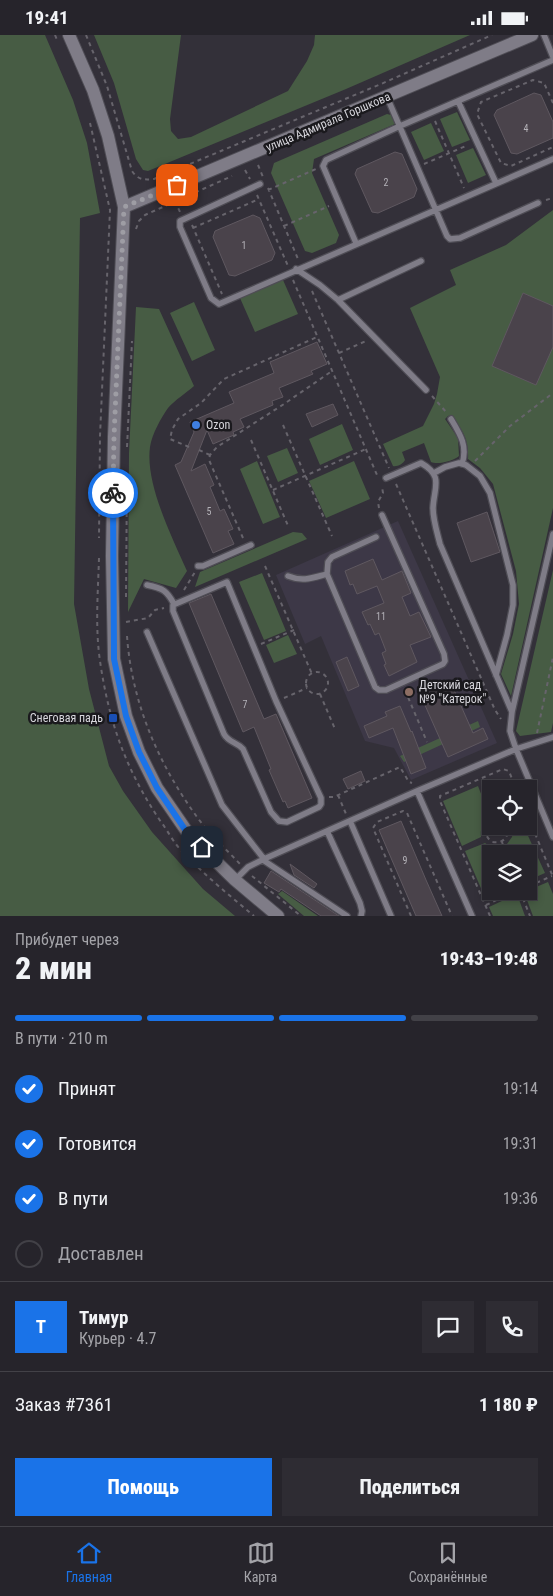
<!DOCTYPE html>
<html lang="ru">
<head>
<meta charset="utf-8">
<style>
	:root { --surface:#26242b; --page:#2e2c33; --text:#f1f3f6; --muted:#a4a4a9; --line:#424147; --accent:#1a73e8 }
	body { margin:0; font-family:"Roboto Condensed",sans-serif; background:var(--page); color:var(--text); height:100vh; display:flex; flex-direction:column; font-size:19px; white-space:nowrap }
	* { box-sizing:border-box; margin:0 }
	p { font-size:16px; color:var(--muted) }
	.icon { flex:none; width:28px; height:28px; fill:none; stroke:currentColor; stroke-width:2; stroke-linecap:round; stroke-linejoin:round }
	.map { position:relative; height:881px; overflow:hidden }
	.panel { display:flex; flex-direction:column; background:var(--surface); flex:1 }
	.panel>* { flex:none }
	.tools { position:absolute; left:482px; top:745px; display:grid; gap:10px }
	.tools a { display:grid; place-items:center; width:55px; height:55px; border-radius:0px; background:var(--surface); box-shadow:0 2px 8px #0003,0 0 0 1px var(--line); font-size:25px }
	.pin { position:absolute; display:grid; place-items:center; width:42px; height:42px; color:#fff; margin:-21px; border-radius:10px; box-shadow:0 2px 8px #0006 }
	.courier { position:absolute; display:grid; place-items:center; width:50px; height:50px; margin:-25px; border:4px solid #1a73e8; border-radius:50%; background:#fff; color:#222; box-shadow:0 1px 6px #0007 }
	.summary em { font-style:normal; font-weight:800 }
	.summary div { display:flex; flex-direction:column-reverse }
	.summary { display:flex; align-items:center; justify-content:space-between; height:85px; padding:0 15px }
	h1 { font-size:32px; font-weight:800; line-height:38px }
	.bar { display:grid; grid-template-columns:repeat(4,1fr); gap:8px 5px; align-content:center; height:60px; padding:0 15px }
	.bar i { height:6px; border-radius:4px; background:var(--line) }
	.bar .on { background:var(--accent) }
	.bar p { grid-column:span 4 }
	.line { display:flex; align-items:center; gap:12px; padding:0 15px; border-top:1px solid var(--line) }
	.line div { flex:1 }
	.round { display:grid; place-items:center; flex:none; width:52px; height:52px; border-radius:0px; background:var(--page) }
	ol { padding:0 15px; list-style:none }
	li { display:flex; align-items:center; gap:15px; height:55px }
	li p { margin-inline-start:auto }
	li .icon { padding:5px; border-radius:50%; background:var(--accent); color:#fff; stroke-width:4 }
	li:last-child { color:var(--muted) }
	li i { width:28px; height:28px; border:2px solid var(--line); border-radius:50% }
	.button { display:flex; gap:10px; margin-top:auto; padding:10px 15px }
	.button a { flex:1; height:58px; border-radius:0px; background:var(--accent); color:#fff; font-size:20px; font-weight:800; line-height:58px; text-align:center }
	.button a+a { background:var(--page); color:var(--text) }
	.status { display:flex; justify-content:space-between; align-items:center; height:35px; padding:0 25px; background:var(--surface); direction:ltr }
	.status svg { height:14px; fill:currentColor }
	.tab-bar { display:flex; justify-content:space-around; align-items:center; height:70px; border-top:1px solid var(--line); background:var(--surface); font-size:14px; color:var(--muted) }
	.tab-bar a { display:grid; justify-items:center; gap:2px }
	.tab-bar .on { color:var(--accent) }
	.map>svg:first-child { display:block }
</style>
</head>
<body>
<div class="status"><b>19:41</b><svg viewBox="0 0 49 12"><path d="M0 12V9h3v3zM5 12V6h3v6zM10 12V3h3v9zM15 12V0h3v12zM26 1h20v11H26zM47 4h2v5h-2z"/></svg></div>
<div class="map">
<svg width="553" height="881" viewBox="0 0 553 881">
	<rect width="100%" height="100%" fill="#333039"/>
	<path fill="#3d3847" d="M398,486L497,708L411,745L394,713L365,706L321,601L305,609L276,540Z"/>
	<path fill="#475c44" d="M0,0H45L73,65L87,108L100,178L80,183L74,569L89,654L109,731L123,756L152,797L203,854L235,881H0Z
		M94,0H181L170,84L171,96L178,104L191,102L288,56L307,26L314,10L315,0H470L346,54L148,136L143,135L136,124L114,48Z
		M457,77L470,105L452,112L440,84Z
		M387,79L391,80L395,89L314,124L312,138L339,200L336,208L312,218L305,216L271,138L274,128Z
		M431,88L444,116L424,125L411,97Z
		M473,113L486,140L468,148L456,120Z
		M553,175V473L511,661L501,639L513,599L519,569L516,536L493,449L480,433L468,424C469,404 463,397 452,380L448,381L445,384L458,403L459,421C453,426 438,430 431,427L424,408L402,417L405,425C403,429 397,432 393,431L383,409L423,391L434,369L437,359L440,342L410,273L456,250L450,235L506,210Z
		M283,245L298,279L255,297L240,263Z
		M194,267L215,315L192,326L170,278Z
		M136,272L159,274L194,351C186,358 175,365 168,373C161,383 152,399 150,412C145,449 172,502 187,536L176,553L144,544L128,577L129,418Z
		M342,389L353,415L320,430L309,404Z
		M287,413L298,438L278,447L267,421Z
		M257,426L280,482L263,489L240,434Z
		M354,426L370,464L326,483L309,446Z
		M293,497L302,498L307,504L195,552L200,537Z
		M553,535V688L551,697L520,701L516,696Z
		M262,538L286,596L264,605L239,547Z
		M288,600L297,619L274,628L266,610Z
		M478,686L480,692L404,727L400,721Z
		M478,751L490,782C483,788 480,793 481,802L462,811L443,766Z
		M524,792L545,838L529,845V819H510L507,809L512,802L513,797Z
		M485,808L491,812L500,813L502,819H491V856H506L486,865L465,816Z
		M548,847L553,859V881H533L524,857Z
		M282,856L318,881H304L278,859Z
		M517,859L525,881H493L489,872Z"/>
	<path fill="#4a434b" stroke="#5f5860" d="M534,58L541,60L553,87V103L517,119L511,118L494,80L497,75Z
		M395,117L402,119L417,154L414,162L378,178L372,177L355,139L357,134Z
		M253,180L260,183L275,218L272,225L235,241L229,240L213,202L215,196Z
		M523,258L553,271V312L536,350L492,331Z
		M317,307L327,329L311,336L313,339L279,353L283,362L272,366L273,370L240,384L244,392L233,397L234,400L213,409L207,395L191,436L205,429L214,450L210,452L220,476L224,474L233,494L228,496L234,509L213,518L175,430L181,427L194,397L190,387L234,368L229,357L274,338L270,327Z
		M333,369L338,380L312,392L306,379Z
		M487,477L500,517L471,527L457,488Z
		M373,524L382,545L402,536L411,558L402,562L410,581L419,577L431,602L410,610L417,627L389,641L384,630L386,629L382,618L386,616L379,598L375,600L370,589L368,590L362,577L384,568L377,551L357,559L353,549L350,550L345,536Z
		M211,559L264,684L276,679L312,763L288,773L285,766L283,767L269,735L271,734L254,692L243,697L189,568Z
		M347,622L359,651L348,656L336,627Z
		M450,646L473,698L483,693L488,704L448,722L420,659Z
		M400,671L411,697L412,696L426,733L411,739L393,693L369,703L364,691L387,681L385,677Z
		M361,736L365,746L348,754L343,744Z
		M401,786L426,845L442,881H416L379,795Z
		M290,829L317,849L314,853L294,840Z
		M271,836L339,881H321L281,854L279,857L264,848Z"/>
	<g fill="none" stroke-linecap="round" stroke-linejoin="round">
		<g stroke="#4f4d55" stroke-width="8">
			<path id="lane" d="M544,0L553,22
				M387,62L447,201L450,204L460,203L538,168
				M458,66L496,148
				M260,149L180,186V192L211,263L219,269L553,124
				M356,208L323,131L326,125L400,91L553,25
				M296,234L320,250L338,265L421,226
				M338,265L426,355
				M451,384C460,399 468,411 462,429
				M434,438L445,432L459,428L466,430L480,441L490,458L513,550V570L507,600L496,640
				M386,443L421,428C444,441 434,452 433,473C433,485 437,497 440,509L512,677
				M553,499L512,677L510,696L516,714L553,702
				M198,531H203L251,510
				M327,539L375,652L379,655H386L443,629L445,626L444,619L382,480
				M288,541C303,547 312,543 327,539L328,527L332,522L376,502
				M227,547L276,666L321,763V769L319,772L287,787L279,786L271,777L243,714C237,707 229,708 224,699L173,576V570Z
				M147,550C163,553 167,556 174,569
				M147,597L222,770L264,824
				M417,756L472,881
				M350,786L391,881
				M327,796L360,868L362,876L361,881
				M263,825L347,881
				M235,845L248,832L264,824L417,756L516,714L553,802"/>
		</g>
		<g stroke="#4f4d55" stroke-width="14">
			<path id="secondary" d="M69,0L93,55L108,101L124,172L114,402L112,521L114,624L126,681L139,717L157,753L190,801L235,845L278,881
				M124,172L532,0"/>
		</g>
		<path stroke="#67646c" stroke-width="2" stroke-dasharray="4 4" stroke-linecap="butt" d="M55,0L57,5
			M86,0L107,51L132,136C138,145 144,145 154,144L381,49L492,0
			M553,68L544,48L533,45L481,67L477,79L501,128L511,131L553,112
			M435,86L464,153
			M90,88L110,175L100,401L99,503
			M424,129L468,110
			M258,130L263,142
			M245,135L250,144
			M268,153L298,224
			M268,155L316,134
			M257,160L288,231
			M546,165L553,163
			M175,166L180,177
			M192,190L222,259
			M284,191L329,171
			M193,193L259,164
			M136,194L139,186L145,180L232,141
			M293,245L377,440
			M312,256L389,433
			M339,318L366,306
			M432,361L447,378
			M283,390L332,501
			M251,405L289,493
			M127,412L132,306
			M189,412L170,404L172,395L178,384L201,368L224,344L317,302
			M199,415L210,420
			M475,426L510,391L553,358
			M396,449L495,675L501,684
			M273,455L366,414
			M379,473L378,467L383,458L382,452
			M243,503L209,425L210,420L217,412L284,369L332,336
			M99,523C98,557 95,592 100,626C109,688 126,735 161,787C168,796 173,807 181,815C203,839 229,860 254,881
			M265,531L312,639
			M184,555L195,537
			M126,562L127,434
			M126,587L148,583L155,575L164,573
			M127,601C132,671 161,735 203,790C214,804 228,816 240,829
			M261,609L294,595
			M306 648a11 11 0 1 1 22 0a11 11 0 1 1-22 0Z
			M405,655L427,707
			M320,659L335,694
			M284,663L307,653
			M537,698L553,622
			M338,760L346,779
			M329,762H334L400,732L409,747L412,748
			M529,784L553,842
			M491,787C484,793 484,801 492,807C503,809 510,802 507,791
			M502,807L506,819
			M252,841L301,881
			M529,851L552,841
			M520,856L530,881
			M486,870L516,856
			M411,881L373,793L377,787L403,776L407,778L452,881
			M490,881L440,766V761L503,734L509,736L516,754"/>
		<use href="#lane" stroke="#7f7c87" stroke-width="5.5"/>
		<use href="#secondary" stroke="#7f7c87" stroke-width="12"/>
	</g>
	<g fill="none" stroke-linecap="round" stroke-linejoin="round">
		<path stroke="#9e9da4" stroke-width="5" stroke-dasharray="0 9" d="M113,458L114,402L124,172L177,150"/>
		<path stroke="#1a73e8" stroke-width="6" d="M113,458L114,624L126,681L139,717L157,753L190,802L202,812"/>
	</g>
	<circle fill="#3f7fe0" stroke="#1a191d" stroke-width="2" cx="196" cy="390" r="5"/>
	<circle fill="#8d6e63" stroke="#1a191d" stroke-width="2" cx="409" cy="657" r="5"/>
	<rect fill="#1a4fb4" stroke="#1a191d" stroke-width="2" x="108" y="678" width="10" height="10" rx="2.5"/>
	<g text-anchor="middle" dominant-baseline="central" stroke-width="5" stroke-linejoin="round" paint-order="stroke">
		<g font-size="10" fill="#b4b2b8">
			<text x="526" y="93">4</text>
			<text x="386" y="147">2</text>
			<text x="244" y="210">1</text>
			<text x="209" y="476">5</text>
			<text x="381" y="581">11</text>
			<text x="245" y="669">7</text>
			<text x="405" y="825">9</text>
		</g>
		<g font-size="12" fill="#d8d7dd" stroke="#1a191d">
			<text transform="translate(328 87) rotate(-23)">улица Адмирала Горшкова</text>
		</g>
		<g font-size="12" fill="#d8d7dd" stroke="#1a191d" text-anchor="start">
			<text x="206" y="390">Ozon</text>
			<text x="419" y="650">Детский сад<tspan x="419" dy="14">№9 "Катерок"</tspan></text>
			<text x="103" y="683" text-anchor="end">Снеговая падь</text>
		</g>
	</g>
</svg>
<div class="tools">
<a><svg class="icon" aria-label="locate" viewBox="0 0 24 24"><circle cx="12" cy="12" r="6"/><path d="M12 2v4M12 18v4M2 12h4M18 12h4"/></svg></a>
<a><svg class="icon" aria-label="layers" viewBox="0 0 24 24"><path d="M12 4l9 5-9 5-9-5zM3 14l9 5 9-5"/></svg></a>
</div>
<div class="pin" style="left:177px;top:150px;background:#ea580c"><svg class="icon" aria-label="bag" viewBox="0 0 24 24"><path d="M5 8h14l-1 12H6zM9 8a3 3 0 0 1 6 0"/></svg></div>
<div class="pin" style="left:202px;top:812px;background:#1f2937"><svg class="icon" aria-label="home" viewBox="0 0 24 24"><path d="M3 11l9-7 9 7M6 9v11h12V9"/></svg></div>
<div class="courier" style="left:113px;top:458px"><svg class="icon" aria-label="bike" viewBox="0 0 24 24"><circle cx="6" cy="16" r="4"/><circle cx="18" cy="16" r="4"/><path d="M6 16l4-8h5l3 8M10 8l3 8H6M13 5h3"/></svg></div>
</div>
<section class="panel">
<div class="summary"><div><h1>2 мин</h1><p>Прибудет через</p></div><em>19:43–19:48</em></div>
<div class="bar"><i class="on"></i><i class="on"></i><i class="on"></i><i></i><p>В пути · 210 m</p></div>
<ol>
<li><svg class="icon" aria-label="check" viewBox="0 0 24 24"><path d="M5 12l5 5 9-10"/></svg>Принят<p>19:14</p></li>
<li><svg class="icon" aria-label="check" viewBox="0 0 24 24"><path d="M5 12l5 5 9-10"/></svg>Готовится<p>19:31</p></li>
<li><svg class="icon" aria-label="check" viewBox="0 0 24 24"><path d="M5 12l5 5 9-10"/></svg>В пути<p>19:36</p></li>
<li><i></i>Доставлен</li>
</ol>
<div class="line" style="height:90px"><b class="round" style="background:var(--accent);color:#fff">Т</b><div><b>Тимур</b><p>Курьер · 4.7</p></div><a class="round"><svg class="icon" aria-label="chat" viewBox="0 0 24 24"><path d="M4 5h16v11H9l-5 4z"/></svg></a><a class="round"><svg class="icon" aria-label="phone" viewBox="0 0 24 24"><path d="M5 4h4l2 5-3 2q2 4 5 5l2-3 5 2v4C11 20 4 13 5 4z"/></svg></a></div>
<div class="line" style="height:65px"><div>Заказ #7361</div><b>1 180 ₽</b></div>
<div class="button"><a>Помощь</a><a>Поделиться</a></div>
</section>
<nav class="tab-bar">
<a class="on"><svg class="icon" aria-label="home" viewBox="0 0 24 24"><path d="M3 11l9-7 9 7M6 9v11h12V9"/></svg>Главная</a>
<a><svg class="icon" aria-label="map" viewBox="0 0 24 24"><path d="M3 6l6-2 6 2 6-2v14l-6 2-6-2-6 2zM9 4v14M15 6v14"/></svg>Карта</a>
<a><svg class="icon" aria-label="saved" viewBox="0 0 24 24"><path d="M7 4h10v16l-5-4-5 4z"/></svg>Сохранённые</a>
</nav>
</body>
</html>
